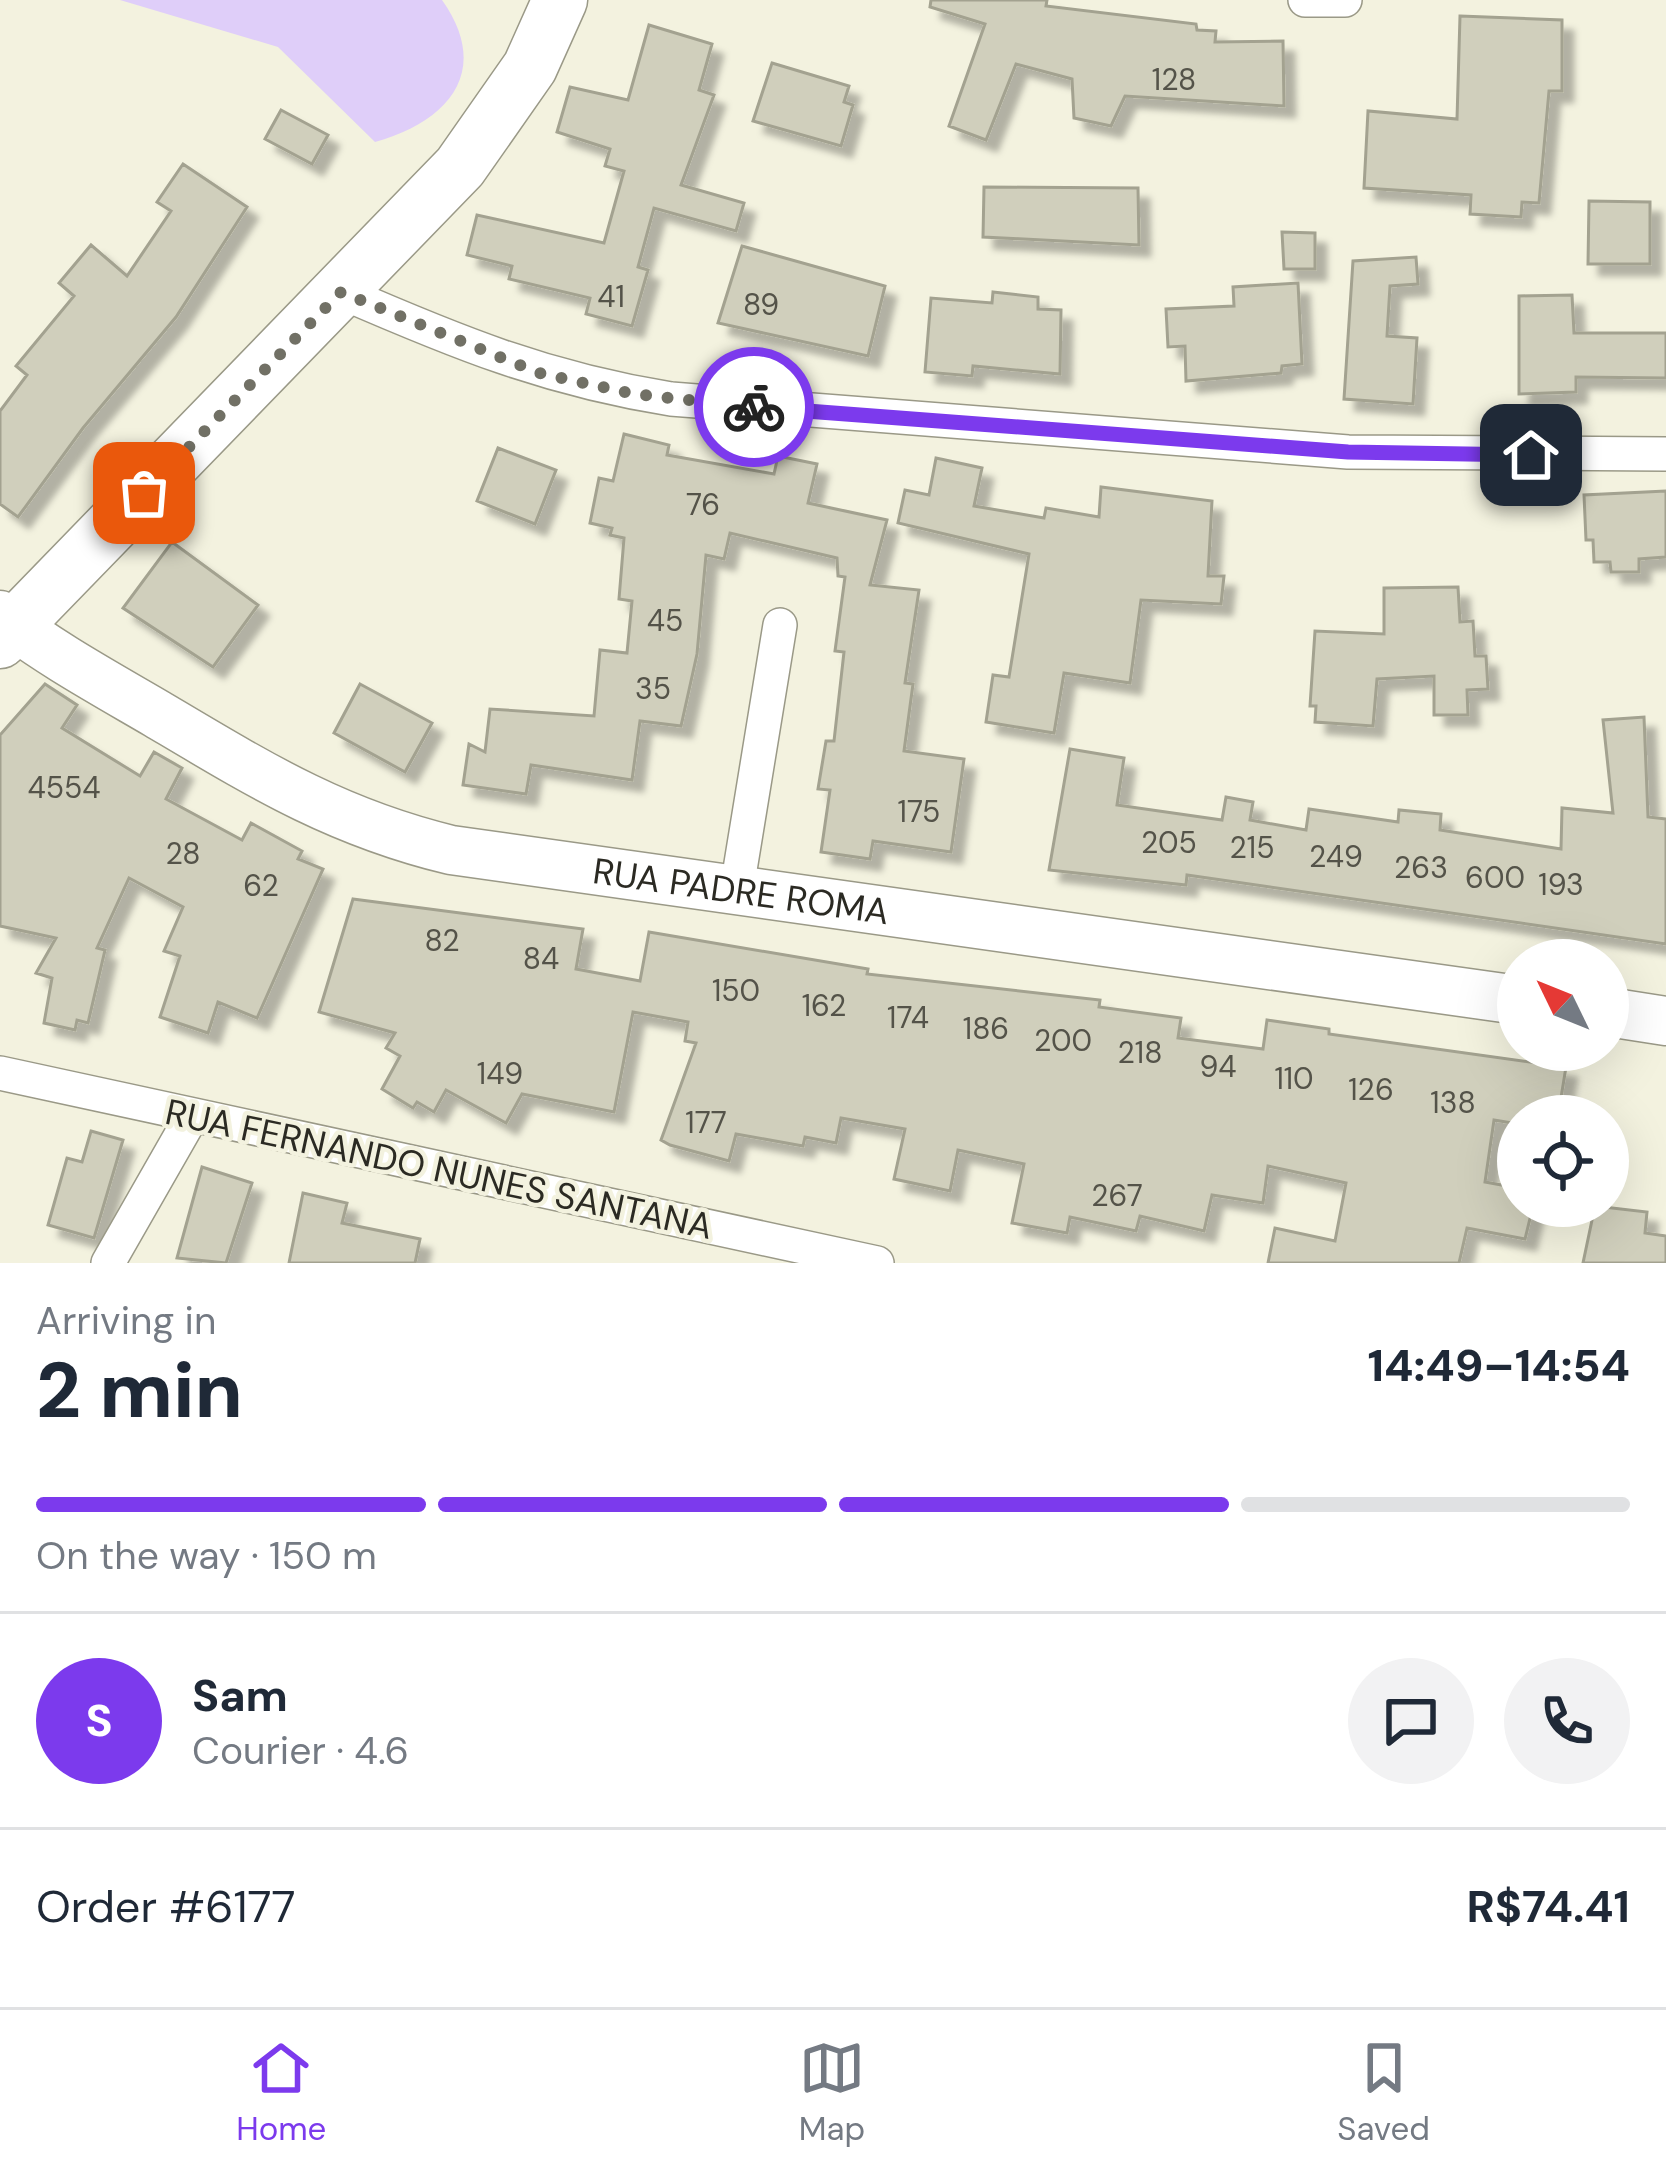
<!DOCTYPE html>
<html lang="en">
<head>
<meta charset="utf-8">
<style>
	:root { --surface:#fff; --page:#f2f2f3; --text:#1f2937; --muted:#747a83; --line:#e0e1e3; --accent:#7c3aed }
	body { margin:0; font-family:"DM Sans",sans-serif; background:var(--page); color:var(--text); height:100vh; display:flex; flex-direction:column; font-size:45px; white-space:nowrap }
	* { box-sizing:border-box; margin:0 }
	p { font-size:39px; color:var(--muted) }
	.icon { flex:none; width:66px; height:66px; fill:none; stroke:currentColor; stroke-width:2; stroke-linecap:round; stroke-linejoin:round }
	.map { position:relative; height:1263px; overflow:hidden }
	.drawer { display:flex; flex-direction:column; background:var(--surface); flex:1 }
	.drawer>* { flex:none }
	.needle { width:78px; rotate:313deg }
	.buttons { position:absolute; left:1497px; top:939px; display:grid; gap:24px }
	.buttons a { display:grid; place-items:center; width:132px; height:132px; border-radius:50%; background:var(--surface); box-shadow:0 12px 48px #0002; font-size:60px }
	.pin { position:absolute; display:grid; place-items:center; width:102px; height:102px; color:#fff; margin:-51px; border-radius:24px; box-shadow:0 6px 18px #0006 }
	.courier { position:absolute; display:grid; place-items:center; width:120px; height:120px; margin:-60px; border:9px solid #7c3aed; border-radius:50%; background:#fff; color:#222; box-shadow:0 3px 15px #0007 }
	.head em { font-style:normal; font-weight:800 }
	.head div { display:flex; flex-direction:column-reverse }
	.head { display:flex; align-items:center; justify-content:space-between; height:204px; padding:0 36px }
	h1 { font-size:78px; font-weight:800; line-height:90px }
	.bar { display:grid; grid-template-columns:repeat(4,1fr); gap:18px 12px; align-content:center; height:144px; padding:0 36px }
	.bar i { height:15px; border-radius:9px; background:var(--line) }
	.bar .selected { background:var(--accent) }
	.bar p { grid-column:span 4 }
	.line { display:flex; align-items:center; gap:30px; padding:0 36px; border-top:3px solid var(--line) }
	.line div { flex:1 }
	.round { display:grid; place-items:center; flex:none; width:126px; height:126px; border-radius:63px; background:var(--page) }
	.tabs { display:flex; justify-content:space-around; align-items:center; height:168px; border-top:3px solid var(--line); background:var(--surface); font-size:33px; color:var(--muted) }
	.tabs a { display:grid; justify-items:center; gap:6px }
	.tabs .selected { color:var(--accent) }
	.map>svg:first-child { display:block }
</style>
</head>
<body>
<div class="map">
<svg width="1666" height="1263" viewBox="0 0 1666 1263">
	<defs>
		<filter id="shadow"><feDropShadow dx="11" dy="11" stdDeviation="3" flood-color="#0004"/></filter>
	</defs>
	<rect width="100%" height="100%" fill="#f3f2df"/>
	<path fill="#dfcef9" d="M120,0H442C493,72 447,122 375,142L278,47Z"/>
	<path fill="#d0cfbc" stroke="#a3a290" stroke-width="3" filter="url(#shadow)" d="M931,0H1047L1046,6L1196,24L1197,30L1216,31L1215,42L1283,41L1284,106L1125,96L1111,126L1074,118L1072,79L1016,64L986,140L949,126L985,24L930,7Z
		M1460,16L1562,20V91H1549L1539,203L1522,202L1521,217L1470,214L1471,195L1364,188L1368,111L1457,119Z
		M649,25L712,44L699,90L714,95L681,185L744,203L736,231L654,208L638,267L648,270L632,326L586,314L590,298L509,279L512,266L467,255L477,215L604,243L624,171L605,166L610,149L557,132L570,87L628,100Z
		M772,63L849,86L844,102L853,105L841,146L753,121Z
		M281,110L328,135L312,164L265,139Z
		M183,164L247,207L176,317L83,428L18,517L0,504V411L27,375L16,366L74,296L59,283L91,245L127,276L171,211L157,202Z
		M984,187L1138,188L1139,245L983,237Z
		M1589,201L1650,202V264H1588Z
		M1282,232L1315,233V269H1284Z
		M742,246L885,286L868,356L718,323Z
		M1416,257L1418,284L1390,286L1387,336L1417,338L1413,404L1344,399L1353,261Z
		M1298,283L1302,364L1282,366L1281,373L1186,381L1185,346L1168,347L1166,309L1234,306L1233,287Z
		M993,292L1038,297V309L1061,310L1060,374L973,366L972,376L925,372L931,298L992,303Z
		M1572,295L1574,333H1666V378L1576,377V392L1519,394V296Z
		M624,434L669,445L667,455L774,474L778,456L817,464L808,503L887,520L870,585L919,590L905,683L913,684L904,751L964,759L951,852L873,841L870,859L821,852L830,790L818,789L826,741H834L844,652L835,651L845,577L838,576L837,558L730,533L724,559L706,555L697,654L681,726L640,721L632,780L531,765L526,794L463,785L469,744L485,752L490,709L594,716L600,650L627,653L632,601L619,599L624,538L610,535L612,528L590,523L599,478L613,481Z
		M498,448L556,470L535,524L477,501Z
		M936,458L982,468L974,506L1044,518L1046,508L1099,517L1101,487L1212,501L1208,576H1224L1221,604L1141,600L1130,683L1064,673L1054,733L986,722L993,675L1009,677L1029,554L898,523L905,490L929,495Z
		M1666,491V557L1639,559V572H1611L1610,562H1594L1593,540H1586L1584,495Z
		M172,542L258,605L213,667L123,608Z
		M1458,587L1460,622L1473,621L1475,656H1486L1488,689L1467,690L1468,715H1434V676L1377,679L1373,726L1315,722L1316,706H1310L1315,631L1384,634V588Z
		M45,684L77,705L62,728L140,776L154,752L182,768L166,799L242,840L251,823L302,851L298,859L323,869L257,1018L218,1002L208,1033L160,1017L180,956L164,951L183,907L129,878L97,948L105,950L88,1023L77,1020L75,1030L44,1023L52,978L36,973L56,938L0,926V735Z
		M360,684L432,723L405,772L334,733Z
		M1644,717L1648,817L1666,819V944L1187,875L1186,885L1049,870L1070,749L1124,758L1117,805L1222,820L1226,797L1253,802L1250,820L1306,830L1309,809L1398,822L1399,810L1441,814L1440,830L1561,849L1562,808L1613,813L1603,720Z
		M353,899L583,929L576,969L640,981L649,932L868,969L867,974L1100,1000L1099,1007L1181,1018L1178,1038L1263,1049L1267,1020L1329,1029V1034L1566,1067L1558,1116H1518V1124L1494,1120L1485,1182L1518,1188V1206H1533L1525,1239L1467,1228L1459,1263H1268L1275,1228L1335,1241L1346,1183L1268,1166L1263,1203L1212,1195L1204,1231L1140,1216L1136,1231L1070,1217L1067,1233L1012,1223L1024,1164L958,1150L950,1191L894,1179L905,1129L841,1118L836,1143L805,1137L803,1146L736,1134L729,1161L670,1145L661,1140L696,1043L685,1041L688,1022L633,1012L614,1112L522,1094L506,1123L446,1090L434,1112L417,1102L413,1108L382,1089L400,1056L386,1048L395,1033L319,1012Z
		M91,1131L123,1140L94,1238L48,1225L67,1158L82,1162Z
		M202,1167L252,1183L226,1263L177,1258Z
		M303,1193L347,1203L342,1223L420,1239L415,1263H289Z
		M1595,1206L1647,1212L1645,1233L1666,1236V1263H1583Z"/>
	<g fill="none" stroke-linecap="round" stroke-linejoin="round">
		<g stroke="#9a9987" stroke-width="36">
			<path id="street" d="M1305,0H1345
				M341,292C456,342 546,379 671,399L1348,452L1666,454
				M737,888L780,625
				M0,1073L877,1263
				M108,1263L192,1116"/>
		</g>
		<g stroke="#9a9987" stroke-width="51">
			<g id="secondary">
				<path id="s1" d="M0,615C49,653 104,683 157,714C258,774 335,822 451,850L1518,1000"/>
				<path d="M1608,1012L1666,1021"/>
			</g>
		</g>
		<g stroke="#9a9987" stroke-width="57">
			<path id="primary" d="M0,641L460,167L530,67L560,0"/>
		</g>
		<use href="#street" stroke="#fff" stroke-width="33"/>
		<use href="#secondary" stroke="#fff" stroke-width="48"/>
		<use href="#primary" stroke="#fff" stroke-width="54"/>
	</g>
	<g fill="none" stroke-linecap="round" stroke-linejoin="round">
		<path stroke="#717065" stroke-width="12" stroke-dasharray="0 21.6" d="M144,493L341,292L539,373L634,394L754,407"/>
		<path stroke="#7c3aed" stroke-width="15" d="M754,407L1348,452L1531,455"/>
	</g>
	<g text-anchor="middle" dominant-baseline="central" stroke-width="9" stroke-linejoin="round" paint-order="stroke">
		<g font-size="30" fill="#545349">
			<text x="1174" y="79">128</text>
			<text x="611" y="296">41</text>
			<text x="761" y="304">89</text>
			<text x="703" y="504">76</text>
			<text x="665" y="620">45</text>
			<text x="653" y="688">35</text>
			<text x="64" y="787">4554</text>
			<text x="919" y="811">175</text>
			<text x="1169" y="842">205</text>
			<text x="1252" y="847">215</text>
			<text x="183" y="853">28</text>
			<text x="1336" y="856">249</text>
			<text x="1421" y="867">263</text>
			<text x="1495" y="877">600</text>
			<text x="1561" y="884">193</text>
			<text x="261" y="885">62</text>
			<text x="442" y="940">82</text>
			<text x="541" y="958">84</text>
			<text x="736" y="990">150</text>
			<text x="824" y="1005">162</text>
			<text x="908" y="1017">174</text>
			<text x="986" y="1028">186</text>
			<text x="1063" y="1040">200</text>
			<text x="1140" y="1052">218</text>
			<text x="1218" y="1066">94</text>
			<text x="500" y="1073">149</text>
			<text x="1294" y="1078">110</text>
			<text x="1371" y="1089">126</text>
			<text x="1453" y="1102">138</text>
			<text x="706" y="1122">177</text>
			<text x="1117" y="1195">267</text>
		</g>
		<g font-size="36" fill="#2b2a23" stroke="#f3f2df">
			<text stroke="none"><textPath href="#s1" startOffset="804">RUA PADRE ROMA</textPath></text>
			<text transform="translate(439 1169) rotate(12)">RUA FERNANDO NUNES SANTANA</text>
		</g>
	</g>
</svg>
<div class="buttons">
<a><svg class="needle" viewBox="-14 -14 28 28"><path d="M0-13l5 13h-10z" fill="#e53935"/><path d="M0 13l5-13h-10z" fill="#747a83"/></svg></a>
<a><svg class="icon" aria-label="locate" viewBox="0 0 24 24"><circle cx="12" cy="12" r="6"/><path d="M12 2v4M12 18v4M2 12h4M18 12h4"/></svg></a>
</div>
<div class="pin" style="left:144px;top:493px;background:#ea580c"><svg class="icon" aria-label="bag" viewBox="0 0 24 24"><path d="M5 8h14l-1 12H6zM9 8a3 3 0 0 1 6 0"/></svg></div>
<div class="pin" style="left:1531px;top:455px;background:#1f2937"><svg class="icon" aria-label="home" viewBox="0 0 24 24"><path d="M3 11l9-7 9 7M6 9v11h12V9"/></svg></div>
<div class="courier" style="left:754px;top:407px"><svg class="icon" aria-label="bike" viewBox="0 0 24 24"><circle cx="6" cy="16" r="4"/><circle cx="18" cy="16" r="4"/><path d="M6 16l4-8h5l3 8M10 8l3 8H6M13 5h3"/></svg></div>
</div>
<section class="drawer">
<div class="head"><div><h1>2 min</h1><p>Arriving in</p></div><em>14:49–14:54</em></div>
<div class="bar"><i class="selected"></i><i class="selected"></i><i class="selected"></i><i></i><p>On the way · 150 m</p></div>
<div class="line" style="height:216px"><b class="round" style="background:var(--accent);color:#fff">S</b><div><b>Sam</b><p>Courier · 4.6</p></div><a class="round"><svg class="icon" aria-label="chat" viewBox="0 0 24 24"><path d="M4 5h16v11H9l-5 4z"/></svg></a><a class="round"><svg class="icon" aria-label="phone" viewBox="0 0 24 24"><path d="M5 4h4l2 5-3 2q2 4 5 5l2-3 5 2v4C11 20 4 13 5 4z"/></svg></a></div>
<div class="line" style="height:156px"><div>Order #6177</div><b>R$74.41</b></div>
</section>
<nav class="tabs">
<a class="selected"><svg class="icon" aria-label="home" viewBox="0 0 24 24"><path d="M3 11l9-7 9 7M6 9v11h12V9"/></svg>Home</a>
<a><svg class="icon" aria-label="map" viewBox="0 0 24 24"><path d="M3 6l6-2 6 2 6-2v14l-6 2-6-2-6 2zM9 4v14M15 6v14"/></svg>Map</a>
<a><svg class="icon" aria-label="saved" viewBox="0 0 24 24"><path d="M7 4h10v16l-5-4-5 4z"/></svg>Saved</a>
</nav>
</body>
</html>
